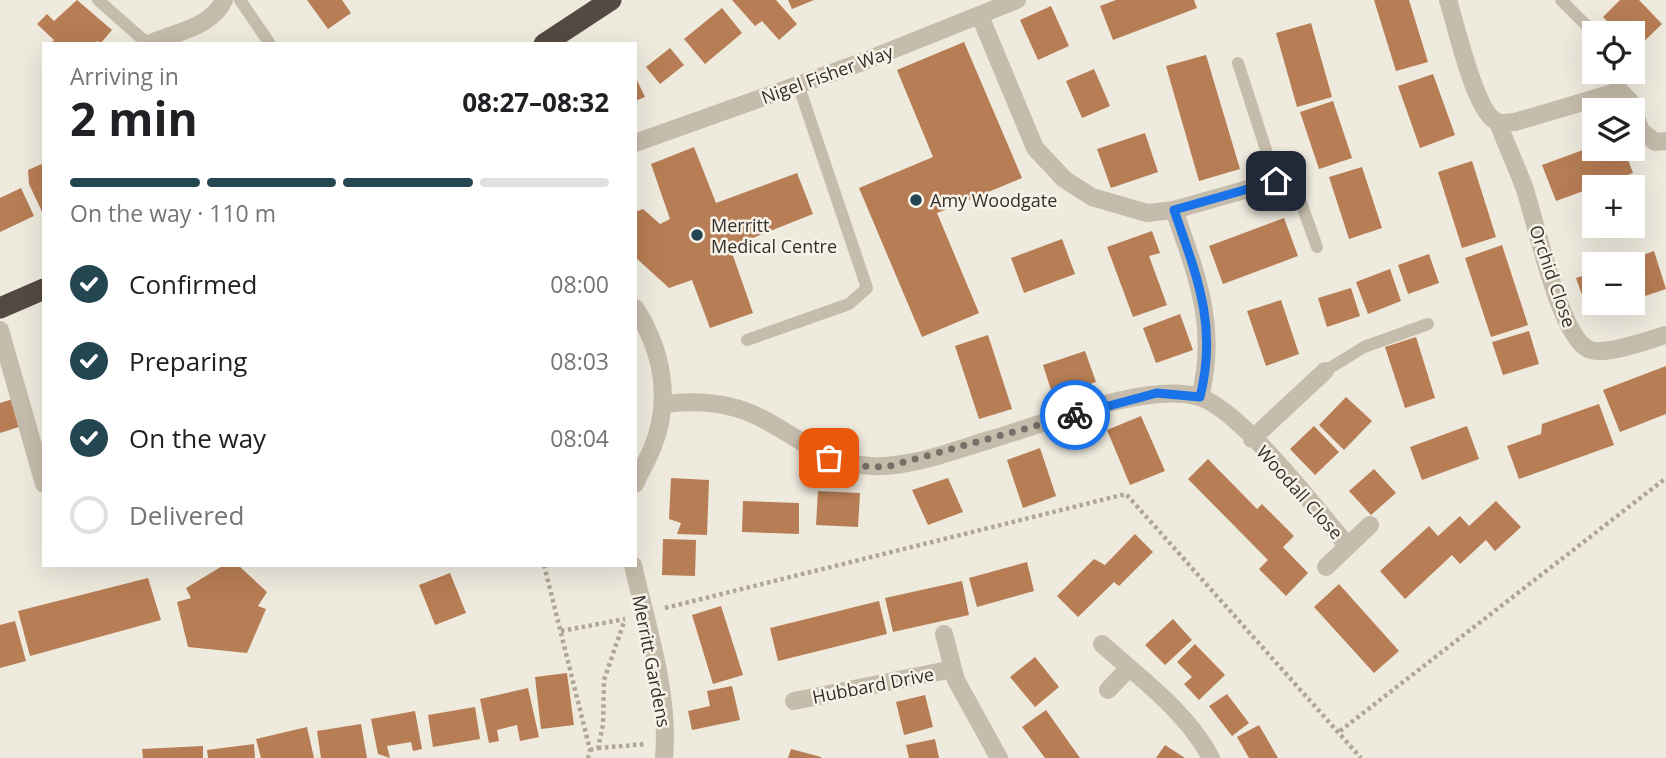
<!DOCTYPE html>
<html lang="en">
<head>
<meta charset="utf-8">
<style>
	:root { --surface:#fff; --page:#f2f2f2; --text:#202124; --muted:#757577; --line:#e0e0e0; --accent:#244651 }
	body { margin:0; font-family:"Open Sans",sans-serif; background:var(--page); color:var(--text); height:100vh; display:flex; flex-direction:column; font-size:26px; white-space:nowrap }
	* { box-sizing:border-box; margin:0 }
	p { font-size:23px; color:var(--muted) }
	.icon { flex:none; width:38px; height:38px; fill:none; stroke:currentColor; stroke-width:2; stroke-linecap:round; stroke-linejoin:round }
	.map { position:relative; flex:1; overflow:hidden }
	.panel { position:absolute; left:42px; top:42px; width:595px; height:525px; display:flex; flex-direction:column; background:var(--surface); border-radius:0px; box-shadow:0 7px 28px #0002 }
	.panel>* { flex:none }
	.buttons { position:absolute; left:1582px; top:21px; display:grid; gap:14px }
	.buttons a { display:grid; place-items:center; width:63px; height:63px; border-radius:0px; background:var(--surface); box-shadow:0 7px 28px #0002; font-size:35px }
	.pin { position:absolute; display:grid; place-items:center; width:60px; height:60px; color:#fff; margin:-30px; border-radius:14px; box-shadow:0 4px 10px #0006 }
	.courier { position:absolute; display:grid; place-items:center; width:70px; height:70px; margin:-35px; border:5px solid #1a73e8; border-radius:50%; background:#fff; color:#222; box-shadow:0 2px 9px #0007 }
	.head em { font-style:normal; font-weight:700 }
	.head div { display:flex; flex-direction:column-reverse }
	.head { display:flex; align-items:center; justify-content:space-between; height:119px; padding:0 28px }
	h1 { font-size:46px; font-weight:700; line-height:52px }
	.bar { display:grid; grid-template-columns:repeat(4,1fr); gap:10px 7px; align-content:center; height:84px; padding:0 28px }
	.bar i { height:9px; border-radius:5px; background:var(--line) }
	.bar .current { background:var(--accent) }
	.bar p { grid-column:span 4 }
	ol { padding:0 28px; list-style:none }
	li { display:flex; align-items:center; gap:21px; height:77px }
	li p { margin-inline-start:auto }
	li .icon { padding:7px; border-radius:50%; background:var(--accent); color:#fff; stroke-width:4 }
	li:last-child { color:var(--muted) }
	li i { width:38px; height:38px; border:4px solid var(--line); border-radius:50% }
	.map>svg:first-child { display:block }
</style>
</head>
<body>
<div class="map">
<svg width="1666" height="758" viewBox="0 0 1666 758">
	<rect width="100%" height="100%" fill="#efeade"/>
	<path fill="#b77d54" d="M77,0L112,30L100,44L97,41L94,44H50L54,40L37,24L47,14L54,21Z
		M307,0H342L351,13L328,29Z
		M732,0H776L797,24L779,40L762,21L755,26Z
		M788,0H814L792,9Z
		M1116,0H1194L1197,8L1113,40L1100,6Z
		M1374,0H1409L1428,62L1396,71Z
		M1620,0H1639L1662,24L1635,50L1633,33H1619L1603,17Z
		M1051,6L1069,46L1038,60L1020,20Z
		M722,8L742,33L705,64L684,39Z
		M1311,23L1332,97L1297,107L1276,33Z
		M964,42L1022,178L937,213L979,313L922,337L859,188L933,157L897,70Z
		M670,48L684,65L660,84L646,67Z
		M1206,55L1240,169L1199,181L1166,66Z
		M1094,69L1110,106L1082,118L1066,81Z
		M1433,74L1455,135L1420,148L1398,86Z
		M635,76L645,97L635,101Z
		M1333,101L1352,158L1319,169L1300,112Z
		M1145,133L1158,172L1111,188L1097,149Z
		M1594,146V149H1624L1633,173L1556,201L1542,165Z
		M694,147L716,203L797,173L813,214L730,247L753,313L710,328L692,280L669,288L635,257V212L643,209L660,224L670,219L651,164Z
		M1472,161L1496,237L1462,248L1438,172Z
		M44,163V216L29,184L28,170Z
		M1362,167L1382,228L1349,239L1329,177Z
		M21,188L34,216L0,232V198Z
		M1284,218L1298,256L1223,284L1209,246Z
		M1152,231L1160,253L1149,256L1167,305L1133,317L1107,247Z
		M1062,239L1075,274L1024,293L1011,258Z
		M1502,245L1528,325L1491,337L1465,258Z
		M1654,251L1666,289L1633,300V264H1618Z
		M1429,254L1439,283L1408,294L1398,265Z
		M1390,269L1401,301L1368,314L1356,282Z
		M1594,272V303H1624L1589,315L1576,278Z
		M1351,288L1360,316L1327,327L1318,298Z
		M1281,300L1299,354L1266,366L1247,311Z
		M1180,314L1193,350L1156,363L1143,328Z
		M1529,331L1539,364L1503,375L1492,342Z
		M988,335L1012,409L979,419L955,346Z
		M1416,337L1435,398L1405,408L1385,347Z
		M1085,351L1096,382L1053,396L1043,365Z
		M1666,366V414L1620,432L1603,390Z
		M1346,397L1372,421L1344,450L1319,425Z
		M13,399L19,427L0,433V403Z
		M1599,404L1614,445L1519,479L1507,446L1541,434L1542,424Z
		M1141,416L1165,471L1130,485L1107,430Z
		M1314,426L1339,452L1315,475L1290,449Z
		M1467,426L1479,459L1422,480L1410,447Z
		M1040,448L1056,496L1023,508L1007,460Z
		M1208,459L1257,509L1262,504L1294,536L1283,547L1308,573L1286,596L1259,569L1268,560L1188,479Z
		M1374,469L1396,493L1371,515L1349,491Z
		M671,478L709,480L707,535L677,534L681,523L669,519Z
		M948,478L963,512L928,525L912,490Z
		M818,491L860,493L858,527L816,525Z
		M743,501L799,503V534L742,532Z
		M1496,501L1521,527L1495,551L1486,540L1460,564L1452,555L1405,599L1380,571L1429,526L1438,536L1460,516L1469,526Z
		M1135,534L1153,552L1119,586L1114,582L1078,617L1057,596L1094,559L1105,565Z
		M663,539L696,540L695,576L662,575Z
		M1027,562L1034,591L977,607L969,578Z
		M224,565H238L267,592L258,606L266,609L247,653L188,647L177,602L191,598L186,588Z
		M450,573L466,613L435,625L419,585Z
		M148,578L161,620L30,656L18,611Z
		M962,581L969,615L893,632L885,598Z
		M1339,584L1399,651L1374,673L1314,607Z
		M879,601L887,634L778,661L770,628Z
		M721,606L743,675L713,684L692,615Z
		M1173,619L1192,640L1165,665L1145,645Z
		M15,621L26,661L0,668V625Z
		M1195,644L1225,675L1199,700L1184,684L1192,677L1177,662Z
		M1035,657L1059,687L1035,707L1010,677Z
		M567,673L574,725L541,729L535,677Z
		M732,686L740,720L692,730L688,711L710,706L707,691Z
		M528,688L539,737L520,741L517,725L497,730L499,741L489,743L480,699Z
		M1227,694L1249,723L1232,736L1209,706Z
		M925,695L933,727L904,735L896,702Z
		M475,707L480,739L433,747L428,715Z
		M1046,710L1080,758H1045L1022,727Z
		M415,711L422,749L413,751L411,742L387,746L390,758L378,754L371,719Z
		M361,724L367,758H321L317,731Z
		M1259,725L1278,758H1249L1237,737Z
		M307,727L314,758H261L256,739Z
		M935,739L939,758H909L906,745Z
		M254,744L255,758H208L207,750Z
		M1165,745L1185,758H1156Z
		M203,746V758H143L142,749Z
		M791,749L821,757V758H788Z"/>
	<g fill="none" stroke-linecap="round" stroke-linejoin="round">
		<path stroke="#b1a695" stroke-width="4.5" stroke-dasharray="3.5 3.5" stroke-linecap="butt" d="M544,565L590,750L588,758
			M665,608L1126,494L1361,758
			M561,631L625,619
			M1340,731L1666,478
			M598,748L646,744
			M590,750L598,748L603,725L604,680L624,622"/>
		<path stroke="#c6bcab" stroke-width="12" d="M98,0L148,44
			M240,0L270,44
			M1561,0L1594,33
			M1238,63L1276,181L1299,197L1317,247
			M1620,91L1622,72
			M747,340L849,304L867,288L798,84
			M1325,371L1364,347L1428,324"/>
		<path stroke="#c6bcab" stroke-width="18" d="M1448,0C1456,24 1475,115 1498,122C1503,124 1511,122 1515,122L1620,91L1630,101L1641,131L1655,142L1666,141
			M980,16L1035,148L1064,179L1092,197L1147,213L1174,210L1276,181
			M149,44C175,32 211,28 224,0
			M1498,122C1506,145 1516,165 1524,187C1536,221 1559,335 1588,349C1604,357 1648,340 1666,335
			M635,143L862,62L1017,0
			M1174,210C1197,276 1218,327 1200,397
			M635,308C663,351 672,401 652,449C647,461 640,472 635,484
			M0,330L44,484
			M663,404C695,400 731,402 761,418C798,437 827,464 871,466C910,468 952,451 989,440C1042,425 1146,381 1199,397C1241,410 1316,509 1347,545
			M1252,439L1325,371
			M633,565C647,627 670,694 664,758
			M1326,567L1370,525
			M944,634L956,680L999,758
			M1102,644C1140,678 1187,712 1211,758
			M1108,690L1129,668
			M794,701L953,669"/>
		<path stroke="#544a41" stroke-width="21" d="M544,44L611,0
			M0,308L44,289"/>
	</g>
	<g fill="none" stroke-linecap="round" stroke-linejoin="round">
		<path stroke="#767068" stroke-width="7" stroke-dasharray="0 12.6" d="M829,458L862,466L886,467L1075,415"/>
		<path stroke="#1a73e8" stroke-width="9" d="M1075,415L1157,393L1200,397C1218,326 1197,277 1174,210L1276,181"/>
	</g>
	<g fill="#244651" stroke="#f7f3e9" stroke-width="2.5">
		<circle cx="916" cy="200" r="7"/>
		<circle cx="697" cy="235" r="7"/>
	</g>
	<g text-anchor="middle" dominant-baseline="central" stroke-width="5" stroke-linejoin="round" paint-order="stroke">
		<g font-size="18" fill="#352f29" stroke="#f7f3e9">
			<text transform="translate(827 74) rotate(-20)">Nigel Fisher Way</text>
			<text transform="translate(1553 276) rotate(71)">Orchid Close</text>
			<text transform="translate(1300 492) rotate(48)">Woodall Close</text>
			<text transform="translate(652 661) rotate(79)">Merritt Gardens</text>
			<text transform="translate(873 685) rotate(-11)">Hubbard Drive</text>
		</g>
		<g font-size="18" fill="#352f29" stroke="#f7f3e9" text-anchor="start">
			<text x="930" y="200">Amy Woodgate</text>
			<text x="711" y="225">Merritt<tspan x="711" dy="21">Medical Centre</tspan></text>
		</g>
	</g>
</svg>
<div class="buttons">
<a><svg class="icon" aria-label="locate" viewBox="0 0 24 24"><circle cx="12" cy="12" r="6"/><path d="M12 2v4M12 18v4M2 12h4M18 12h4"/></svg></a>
<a><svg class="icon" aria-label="layers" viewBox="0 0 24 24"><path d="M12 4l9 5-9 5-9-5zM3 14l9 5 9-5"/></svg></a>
<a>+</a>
<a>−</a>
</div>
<div class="pin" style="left:829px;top:458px;background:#ea580c"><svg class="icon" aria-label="bag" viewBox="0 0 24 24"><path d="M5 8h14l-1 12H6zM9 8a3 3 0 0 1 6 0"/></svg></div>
<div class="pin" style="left:1276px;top:181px;background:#1f2937"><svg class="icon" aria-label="home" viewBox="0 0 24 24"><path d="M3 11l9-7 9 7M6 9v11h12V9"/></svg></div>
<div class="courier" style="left:1075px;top:415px"><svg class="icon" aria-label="bike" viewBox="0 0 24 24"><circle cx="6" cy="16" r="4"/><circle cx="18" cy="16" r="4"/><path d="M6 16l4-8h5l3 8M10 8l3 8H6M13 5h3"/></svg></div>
<section class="panel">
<div class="head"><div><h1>2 min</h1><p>Arriving in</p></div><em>08:27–08:32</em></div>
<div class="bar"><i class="current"></i><i class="current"></i><i class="current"></i><i></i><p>On the way · 110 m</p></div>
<ol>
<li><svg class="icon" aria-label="check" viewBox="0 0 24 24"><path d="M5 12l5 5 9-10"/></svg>Confirmed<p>08:00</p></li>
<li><svg class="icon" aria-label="check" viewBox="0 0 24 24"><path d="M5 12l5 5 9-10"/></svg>Preparing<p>08:03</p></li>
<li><svg class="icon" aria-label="check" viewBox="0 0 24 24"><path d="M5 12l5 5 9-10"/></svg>On the way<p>08:04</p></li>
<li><i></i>Delivered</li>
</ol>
</section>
</div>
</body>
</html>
